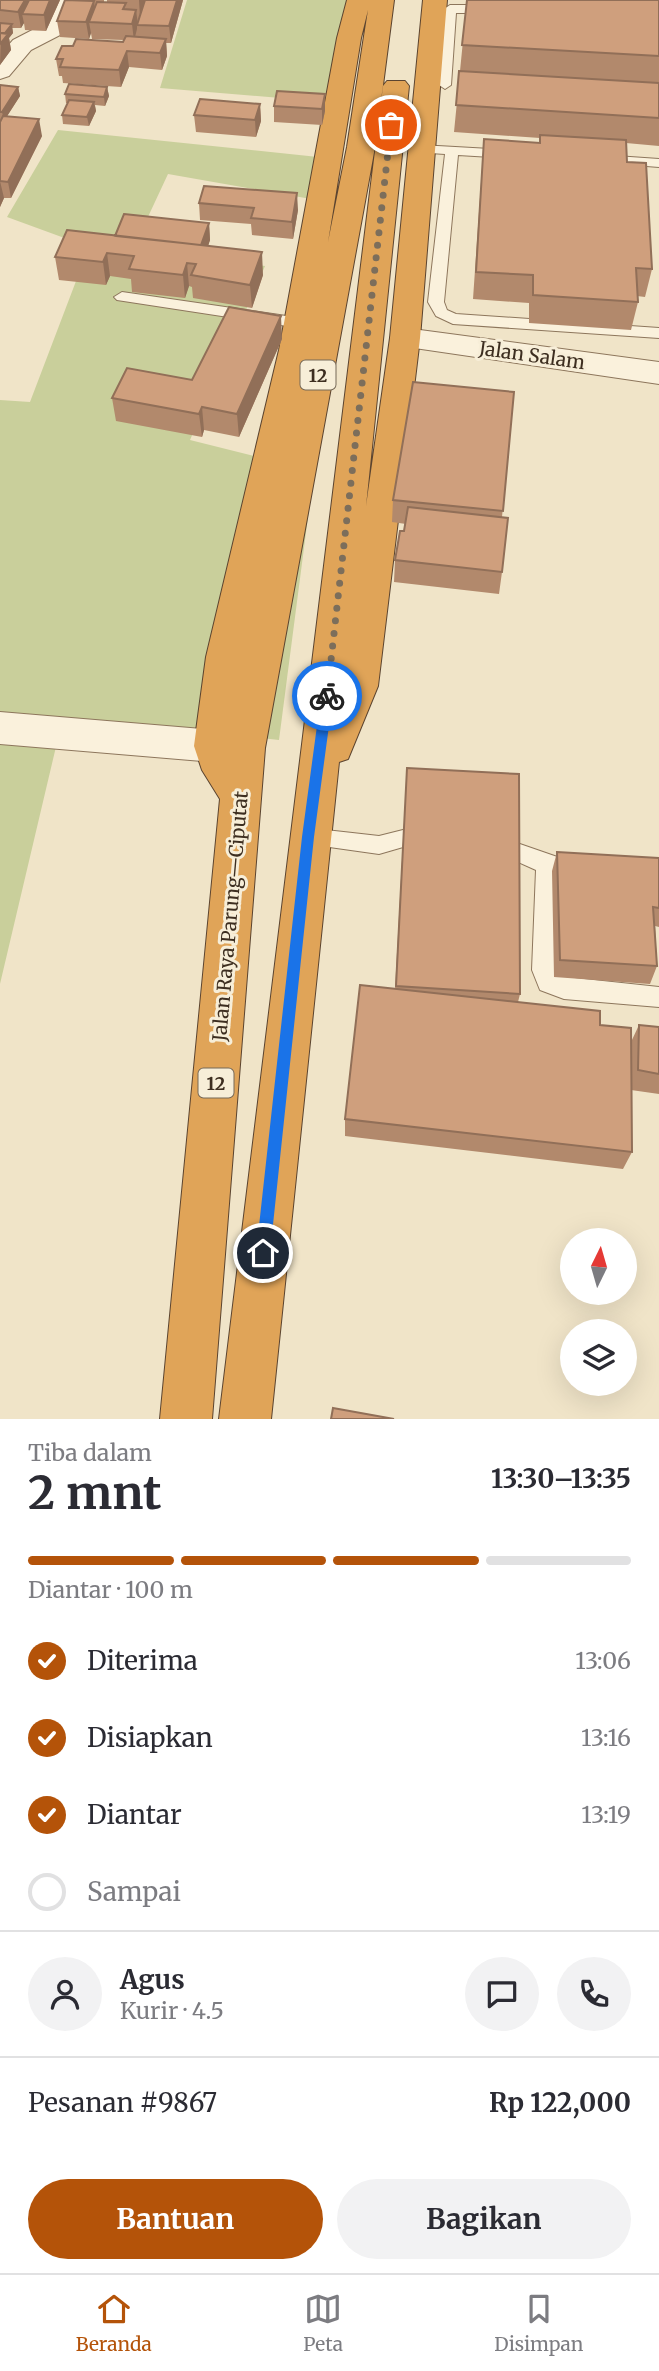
<!DOCTYPE html>
<html lang="id">
<head>
<meta charset="utf-8">
<style>
	:root { --surface:#fff; --page:#f2f2f3; --text:#2b2b33; --muted:#7c7c81; --line:#e1e1e2; --accent:#b45309 }
	body { margin:0; font-family:Merriweather,serif; background:var(--page); color:var(--text); height:100vh; display:flex; flex-direction:column; font-size:26px; white-space:nowrap }
	* { box-sizing:border-box; margin:0 }
	p { font-size:23px; color:var(--muted) }
	.icon { flex:none; width:38px; height:38px; fill:none; stroke:currentColor; stroke-width:2; stroke-linecap:round; stroke-linejoin:round }
	.map { position:relative; height:1419px; overflow:hidden }
	.side { display:flex; flex-direction:column; background:var(--surface); flex:1 }
	.side>* { flex:none }
	.needle { width:46px; rotate:5deg }
	.buttons { position:absolute; left:560px; top:1228px; display:grid; gap:14px }
	.buttons a { display:grid; place-items:center; width:77px; height:77px; border-radius:50%; background:var(--surface); box-shadow:0 7px 28px #0002; font-size:35px }
	.pin { position:absolute; display:grid; place-items:center; width:60px; height:60px; color:#fff; margin:-30px; border:4px solid #fff; border-radius:50%; box-shadow:0 2px 7px #0007 }
	.courier { position:absolute; display:grid; place-items:center; width:70px; height:70px; margin:-35px; border:5px solid #1a73e8; border-radius:50%; background:#fff; color:#222; box-shadow:0 2px 9px #0007 }
	.head em { font-style:normal; font-weight:700 }
	.head div { display:flex; flex-direction:column-reverse }
	.head { display:flex; align-items:center; justify-content:space-between; height:119px; padding:0 28px }
	h1 { font-size:46px; font-weight:700; line-height:52px }
	.bar { display:grid; grid-template-columns:repeat(4,1fr); gap:10px 7px; align-content:center; height:84px; padding:0 28px }
	.bar i { height:9px; border-radius:5px; background:var(--line) }
	.bar .on { background:var(--accent) }
	.bar p { grid-column:span 4 }
	.line { display:flex; align-items:center; gap:18px; padding:0 28px; border-top:2px solid var(--line) }
	.line div { flex:1 }
	.round { display:grid; place-items:center; flex:none; width:74px; height:74px; border-radius:37px; background:var(--page) }
	ol { padding:0 28px; list-style:none }
	li { display:flex; align-items:center; gap:21px; height:77px }
	li p { margin-inline-start:auto }
	li .icon { padding:7px; border-radius:50%; background:var(--accent); color:#fff; stroke-width:4 }
	li:last-child { color:var(--muted) }
	li i { width:38px; height:38px; border:4px solid var(--line); border-radius:50% }
	.primary-button { display:flex; gap:14px; margin-top:auto; padding:14px 28px }
	.primary-button a { flex:1; height:80px; border-radius:42px; background:var(--accent); color:#fff; font-size:28px; font-weight:700; line-height:80px; text-align:center }
	.primary-button a+a { background:var(--page); color:var(--text) }
	.dock { display:flex; justify-content:space-around; align-items:center; height:98px; border-top:2px solid var(--line); background:var(--surface); font-size:19px; color:var(--muted) }
	.dock a { display:grid; justify-items:center; gap:4px }
	.dock .on { color:var(--accent) }
	.map>svg:first-child { display:block }
</style>
</head>
<body>
<div class="map">
<svg width="659" height="1419" viewBox="0 0 659 1419">
	<rect width="100%" height="100%" fill="#f0e4c8"/>
	<path fill="#c9cf9b" d="M187,0H350L328,102L160,88Z
		M58,130L318,157L311,199L168,174L133,249L265,266L190,440L314,471L279,740L63,717L0,984V400L30,402L89,247L7,217Z"/>
	<g fill="none" stroke-linecap="round" stroke-linejoin="round">
		<g stroke="#8d765c" stroke-width="2">
			<path id="lane" d="M450,5H490L496,9L490,13H456L451,85L445,89L439,85L444,9Z
				M420,145L508,150L515,154L508,158L458,155L444,302L447,310L456,314L659,328V338L453,324L436,316L428,302L445,154L415,152V146Z
				M601,155L659,159V167L596,162L594,159Z
				M122,292L300,318L308,323L300,328L117,300L114,297Z
				M308,828L379,836L403,830L410,833L413,839L410,845L379,854L301,843L298,837L301,831Z
				M514,842L566,860L569,866L566,872L557,875L556,976L659,987V1007L564,999L540,990L532,970L536,870L507,857L504,851L507,845Z"/>
		</g>
		<g stroke="#8d765c" stroke-width="2">
			<path id="street" d="M52,0H76L62,34L31,50L9,76L0,79V55L13,40L42,25Z
				M405,328L659,362V384L394,345L390,338L394,331Z
				M0,712L214,730L228,735L234,746L228,757L214,762L0,744Z"/>
		</g>
		<g stroke="#5b4430" stroke-width="2">
			<path id="highway" d="M347,0H394L375,147L265,748L212,1419H160L220,799L202,770L194,746L206,657L279,350L337,38ZM368,10L347,147L328,242L361,38Z
				M423,0H447L420,338L378,686L348,759L339,762L271,1419H219L383,86L387,81H405L409,86L366,506L390,338Z"/>
		</g>
		<use href="#lane" fill="#faf1dc" fill-rule="evenodd"/>
		<use href="#street" fill="#faf1dc" fill-rule="evenodd"/>
		<use href="#highway" fill="#e0a458" fill-rule="evenodd"/>
	</g>
	<path fill="#b2896c" d="M0,0H60L46,31L25,30L24,23L21,28H12L13,33L9,38L11,50L0,65Z
		M65,0H104V2H107V0H183L171,43H166L167,56L162,70L129,67L121,87L63,83L62,76H59L56,59L73,46L123,42L124,40L92,39L91,33L89,39L60,37L57,21Z
		M467,0H659V146L626,143L627,162L652,269L645,297L637,296L638,302L631,330L529,323V303L473,299L484,139L539,143L540,138L454,132Z
		M0,85L18,87L20,96L7,116L42,136L11,198H4L0,207Z
		M107,87L109,96L105,106L95,105L96,111L89,126L63,124L62,115L68,103H66L65,94Z
		M325,94V111L322,125L274,122V106Z
		M260,104L261,121L256,137L196,132L194,115Z
		M199,203L298,210L293,239L252,235L251,224L200,220Z
		M209,223L210,240L208,246L263,275L252,308L193,298L192,287L189,286L185,298L132,292L131,279L110,276L106,285L59,280L55,257L115,236Z
		M282,339L239,437L204,430L202,437L116,421L112,398L192,380Z
		M514,392L502,517V572L499,594L394,582L395,560L406,524L392,522L393,500Z
		M407,768L520,994L518,1002L600,1025L631,1042L639,1025L659,1027V1094L631,1090L632,1152L623,1169L345,1136V1119L395,989Z
		M557,852L659,858V927L655,926L657,966L650,984L554,977L552,871Z"/>
	<path fill="#916f58" d="M25,0H37L22,14L24,23L21,28L18,12Z
		M50,0H60L46,31L44,15Z
		M139,0H146L140,17Z
		M177,0H183L171,43L169,26Z
		M94,1L96,17L89,22L91,33L89,39L86,22Z
		M136,10L138,25H137V29L134,41L132,24Z
		M12,24L13,33L9,38L11,50L0,65L1,38Z
		M166,39L167,56L162,70L160,53Z
		M127,51L129,67L121,87L119,70Z
		M18,87L20,96L4,121L2,112Z
		M107,87L109,96L105,106L104,97Z
		M325,94V111L322,125V109Z
		M94,102L96,111L89,126L87,117Z
		M260,104L261,121L256,137L255,120Z
		M39,119L42,136L11,198L8,182Z
		M0,181L4,198L0,207Z
		M297,193L298,210L293,239L292,222Z
		M209,223L210,240L201,267L199,250Z
		M262,252L263,275L252,308L250,285Z
		M107,253L110,276L106,285L103,262Z
		M187,263L189,286L185,298L183,275Z
		M281,316L282,339L239,437L237,414Z
		M202,407L204,430L202,437L199,414Z"/>
	<path fill="#cf9f7d" stroke="#916f58" stroke-width="2" d="M0,0H25L18,12L0,10Z
		M29,0H50L44,15L22,14Z
		M65,0L94,1L86,22L57,21Z
		M145,0H177L169,26L137,25Z
		M467,0H659V56L462,45Z
		M97,2L126,3L123,9L136,10L132,24L89,22Z
		M0,23L12,24L5,33H0Z
		M0,33L8,34L0,44Z
		M126,36L166,39L160,53L127,51L119,70L60,67L63,59H56L62,46H73L76,39L123,42Z
		M459,71L659,83V118L456,105Z
		M69,84L107,87L104,97L65,94Z
		M0,85L18,87L2,112H0Z
		M277,91L325,94L322,109L274,106Z
		M200,99L260,104L255,120L194,115Z
		M69,100L94,102L87,117L62,115Z
		M3,116L39,119L8,182L0,181V182V122Z
		M540,135L626,140L627,162L646,163L652,269L636,268L638,302L533,295V275L476,272L484,139L540,143Z
		M204,186L297,193L292,222L251,218L254,208L199,203Z
		M124,214L209,223L201,245L115,236Z
		M67,230L262,252L250,285L191,275L196,264L187,263L183,275L129,269L134,256L107,253L103,262L55,257Z
		M229,307L281,316L237,414L202,407L199,414L112,398L127,368L192,380Z
		M413,382L514,392L503,511L393,500Z
		M408,507L508,518L502,572L395,560L400,531H404Z
		M407,768L519,774L520,994L396,986Z
		M557,852L659,858V908L653,907L657,966L560,960Z
		M360,985L600,1011V1025L631,1028L632,1152L345,1119Z
		M639,1025L659,1027V1074L638,1070Z
		M333,1408L394,1419H331Z"/>
	<path fill="#1a73e8" d="M327,692L333,696L314,837L270,1253L263,1260L256,1253L302,837L321,696Z"/>
	<g fill="none" stroke-linecap="round" stroke-linejoin="round">
		<path stroke="#7c6e5b" stroke-width="7" stroke-dasharray="0 12.6" d="M327,696L391,125"/>
	</g>
	<g text-anchor="middle" dominant-baseline="central" stroke-width="6" stroke-linejoin="round" paint-order="stroke">
		<g fill="#f7eed8" stroke="#756857" stroke-width="2">
			<rect x="300.5" y="360.5" width="35" height="29" rx="5"/>
			<rect x="198.5" y="1068.5" width="35" height="29" rx="5"/>
		</g>
		<g font-size="18" font-weight="bold" fill="#3d2e20">
			<text x="318" y="375">12</text>
			<text x="216" y="1083">12</text>
		</g>
		<g font-size="19" fill="#3d2e20" stroke="#f7eed8">
			<text transform="translate(532 355) rotate(8)">Jalan Salam</text>
			<text transform="translate(230 916) rotate(-85)">Jalan Raya Parung—Ciputat</text>
		</g>
	</g>
</svg>
<div class="buttons">
<a><svg class="needle" viewBox="-14 -14 28 28"><path d="M0-13l5 13h-10z" fill="#e53935"/><path d="M0 13l5-13h-10z" fill="#7c7c81"/></svg></a>
<a><svg class="icon" aria-label="layers" viewBox="0 0 24 24"><path d="M12 4l9 5-9 5-9-5zM3 14l9 5 9-5"/></svg></a>
</div>
<div class="pin" style="left:391px;top:125px;background:#ea580c"><svg class="icon" aria-label="bag" viewBox="0 0 24 24"><path d="M5 8h14l-1 12H6zM9 8a3 3 0 0 1 6 0"/></svg></div>
<div class="pin" style="left:263px;top:1253px;background:#1f2937"><svg class="icon" aria-label="home" viewBox="0 0 24 24"><path d="M3 11l9-7 9 7M6 9v11h12V9"/></svg></div>
<div class="courier" style="left:327px;top:696px"><svg class="icon" aria-label="bike" viewBox="0 0 24 24"><circle cx="6" cy="16" r="4"/><circle cx="18" cy="16" r="4"/><path d="M6 16l4-8h5l3 8M10 8l3 8H6M13 5h3"/></svg></div>
</div>
<section class="side">
<div class="head"><div><h1>2 mnt</h1><p>Tiba dalam</p></div><em>13:30–13:35</em></div>
<div class="bar"><i class="on"></i><i class="on"></i><i class="on"></i><i></i><p>Diantar · 100 m</p></div>
<ol>
<li><svg class="icon" aria-label="check" viewBox="0 0 24 24"><path d="M5 12l5 5 9-10"/></svg>Diterima<p>13:06</p></li>
<li><svg class="icon" aria-label="check" viewBox="0 0 24 24"><path d="M5 12l5 5 9-10"/></svg>Disiapkan<p>13:16</p></li>
<li><svg class="icon" aria-label="check" viewBox="0 0 24 24"><path d="M5 12l5 5 9-10"/></svg>Diantar<p>13:19</p></li>
<li><i></i>Sampai</li>
</ol>
<div class="line" style="height:126px"><a class="round"><svg class="icon" aria-label="person" viewBox="0 0 24 24"><circle cx="12" cy="8" r="4"/><path d="M4 21q1-7 8-7t8 7"/></svg></a><div><b>Agus</b><p>Kurir · 4.5</p></div><a class="round"><svg class="icon" aria-label="chat" viewBox="0 0 24 24"><path d="M4 5h16v11H9l-5 4z"/></svg></a><a class="round"><svg class="icon" aria-label="phone" viewBox="0 0 24 24"><path d="M5 4h4l2 5-3 2q2 4 5 5l2-3 5 2v4C11 20 4 13 5 4z"/></svg></a></div>
<div class="line" style="height:91px"><div>Pesanan #9867</div><b>Rp 122,000</b></div>
<div class="primary-button"><a>Bantuan</a><a>Bagikan</a></div>
</section>
<nav class="dock">
<a class="on"><svg class="icon" aria-label="home" viewBox="0 0 24 24"><path d="M3 11l9-7 9 7M6 9v11h12V9"/></svg>Beranda</a>
<a><svg class="icon" aria-label="map" viewBox="0 0 24 24"><path d="M3 6l6-2 6 2 6-2v14l-6 2-6-2-6 2zM9 4v14M15 6v14"/></svg>Peta</a>
<a><svg class="icon" aria-label="saved" viewBox="0 0 24 24"><path d="M7 4h10v16l-5-4-5 4z"/></svg>Disimpan</a>
</nav>
</body>
</html>
